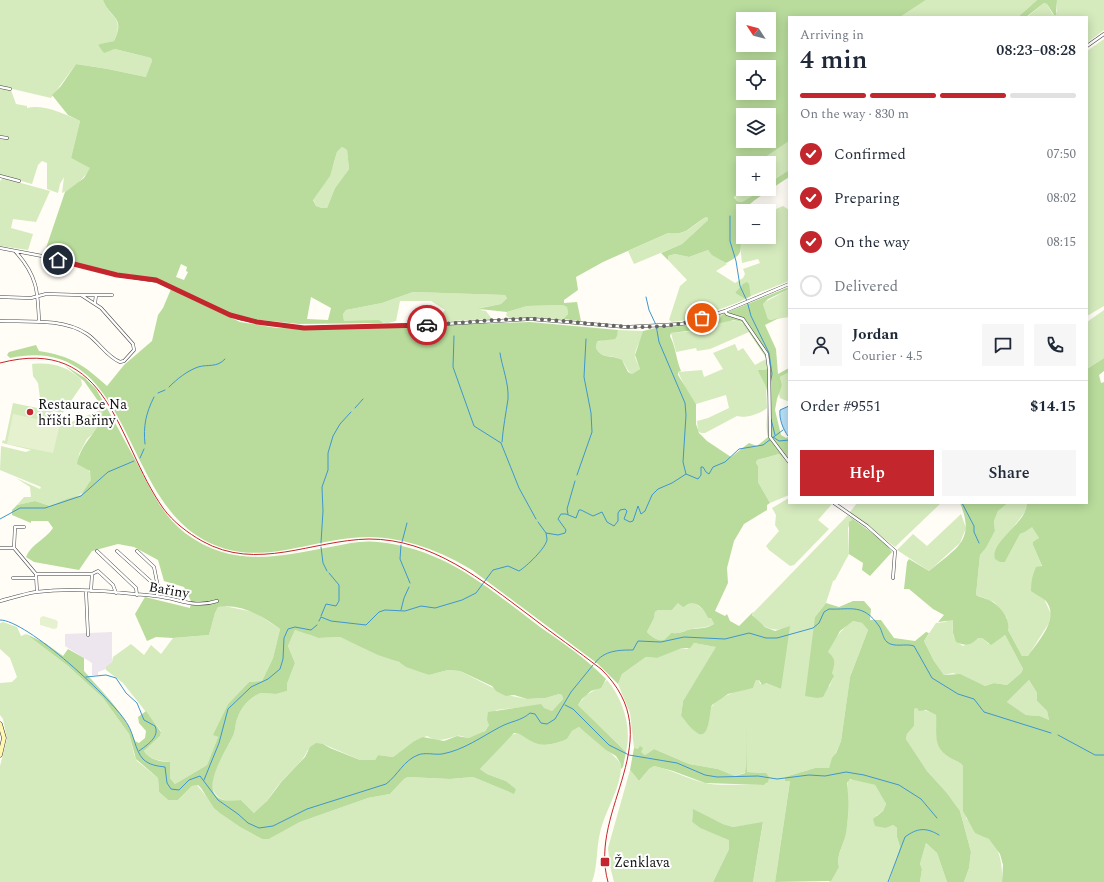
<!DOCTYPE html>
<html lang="en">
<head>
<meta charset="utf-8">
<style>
	:root { --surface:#fff; --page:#f6f6f7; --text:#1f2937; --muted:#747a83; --line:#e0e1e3; --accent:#c4262e }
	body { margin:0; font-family:Spectral,serif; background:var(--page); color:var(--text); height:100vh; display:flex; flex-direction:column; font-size:15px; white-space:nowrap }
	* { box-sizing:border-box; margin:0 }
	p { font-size:13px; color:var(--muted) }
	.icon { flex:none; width:22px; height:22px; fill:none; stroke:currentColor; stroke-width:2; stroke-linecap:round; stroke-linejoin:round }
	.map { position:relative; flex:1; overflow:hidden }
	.sheet { position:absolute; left:788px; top:16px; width:300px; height:488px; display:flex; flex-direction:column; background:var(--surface); border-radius:0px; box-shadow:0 2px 10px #0003 }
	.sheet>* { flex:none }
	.needle { width:26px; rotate:306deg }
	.tools { position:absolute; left:736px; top:12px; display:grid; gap:8px }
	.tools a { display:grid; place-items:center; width:40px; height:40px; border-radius:0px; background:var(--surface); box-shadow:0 2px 10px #0003; font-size:20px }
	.pin { position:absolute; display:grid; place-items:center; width:34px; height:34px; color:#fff; margin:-17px; border:2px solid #fff; border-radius:50%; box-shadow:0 1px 4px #0007 }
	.courier { position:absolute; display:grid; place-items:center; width:40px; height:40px; margin:-20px; border:3px solid #c4262e; border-radius:50%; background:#fff; color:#222; box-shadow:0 1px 5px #0007 }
	.headline em { font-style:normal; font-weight:600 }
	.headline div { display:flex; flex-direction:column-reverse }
	.headline { display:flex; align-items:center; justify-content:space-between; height:68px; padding:0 12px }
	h1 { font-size:26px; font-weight:600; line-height:30px }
	.bar { display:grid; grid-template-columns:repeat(4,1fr); gap:6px 4px; align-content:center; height:48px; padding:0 12px }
	.bar i { height:5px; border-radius:3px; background:var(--line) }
	.bar .selected { background:var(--accent) }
	.bar p { grid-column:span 4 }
	.line { display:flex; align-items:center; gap:10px; padding:0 12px; border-top:1px solid var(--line) }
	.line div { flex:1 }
	.round { display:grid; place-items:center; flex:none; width:42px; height:42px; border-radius:0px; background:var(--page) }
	ol { padding:0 12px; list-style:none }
	li { display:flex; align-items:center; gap:12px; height:44px }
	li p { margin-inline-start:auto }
	li .icon { padding:4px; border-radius:50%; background:var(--accent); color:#fff; stroke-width:4 }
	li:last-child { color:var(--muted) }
	li i { width:22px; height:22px; border:2px solid var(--line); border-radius:50% }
	.button { display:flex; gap:8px; margin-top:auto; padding:8px 12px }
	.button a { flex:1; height:46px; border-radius:0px; background:var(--accent); color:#fff; font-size:16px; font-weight:600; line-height:46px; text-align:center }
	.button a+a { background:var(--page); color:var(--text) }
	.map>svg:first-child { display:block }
</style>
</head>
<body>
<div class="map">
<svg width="1104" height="882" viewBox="0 0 1104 882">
	<rect width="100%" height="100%" fill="#fffdf5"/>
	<path fill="#eee6ef" d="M112,632V662L106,669L98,672V675H92V663L65,646V634Z"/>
	<path fill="#d5ebbd" d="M0,0H103C110,19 125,16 114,41L98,45L105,52L115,49L151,58L152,61L148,76L146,77L108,69L76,64L51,98L0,86Z
		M926,0H1037L1018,17H900Z
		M1057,0H1104V30L1087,43V17H1027L1044,3L1047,4L1053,15L1057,12Z
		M1104,39V306L1087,316V51Z
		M0,87L11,90L16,104L27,106V108C43,104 65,114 80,121L71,158L91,168C83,179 74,188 62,193L64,177L60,184L58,193L47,189V163L42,161L38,165L32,184L0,175V138L7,139L8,137L0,136Z
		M789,141V170L769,183V163H757Z
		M342,147L347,150L349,169L335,188L327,208H322L316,206L313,199L333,166L337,152Z
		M3,178L50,191L36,222L13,219L11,228L33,234L28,250L0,246V181Z
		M743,189H765L766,190L742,202L737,201L734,195Z
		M783,206L789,210V281L751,296L749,287L735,293L745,299L739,302L694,319L672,322L669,320L680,286L687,280L668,260V256L675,254L689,257L708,250L727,264L716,271L735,283L743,278L745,274L743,269L760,263L758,259L742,263L738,226L743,224V237H769V212Z
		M706,217L708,218V220L682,244L634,264L628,251L668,233C687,236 691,226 706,217Z
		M789,289V317L771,320L768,319L763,304L765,302Z
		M413,292L505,295L507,298L501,304L480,308L481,310L486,311L492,319L430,322L429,318L442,313L445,310L431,301H400L396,321L388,323L344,321L343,314L346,310L382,303Z
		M563,305L567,306L568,314L563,319L509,318L506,315L507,312L527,306Z
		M1104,310V358L1087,369V322Z
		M723,314L717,324C730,320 740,317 749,330V332L710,349L697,351L696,348L676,352L671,333L693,331L707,328L710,319Z
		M618,330L643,331C643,340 634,348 635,357C636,361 639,365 640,369L632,374C625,370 626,361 618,358C608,355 601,358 596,348L597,342L611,338L617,334Z
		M735,344L738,351L743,348L755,365L766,359L768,370H760L766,386L767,408C761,413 746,419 737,416L705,433H701L698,431L697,421L708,418L729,408L726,395L696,404L685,387L678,372L702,370L704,377L723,369L713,353Z
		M32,364C52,362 66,366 81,379L82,385L62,414L41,406L38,383L33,376Z
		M789,372V400L787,401L780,398L778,391L782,385L780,377Z
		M13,403L52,411L63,418L65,426L69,423L103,409V413L95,432L87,439L79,454L78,464L87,468L92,475C89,497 68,500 50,506L35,501L17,505L24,497H31L30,487L16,478L40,489L41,487L0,470L1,446L26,452L31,450L2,443L3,440L5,441Z
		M779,454L789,464V495L770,503L758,482V466L756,463L757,460Z
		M789,498V503L832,504L818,520L829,529L828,530L794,565L790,566L769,550L766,546L779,531L775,525L776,515L772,508Z
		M857,503H941L895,547L850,512Z
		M1008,503H1027V509L995,552L1005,562L1020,534L1025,532L1032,526L1039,538L1033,545L1041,564L1045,601L1051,614L1049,623L1028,656L1025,657L1022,656L1008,630L1007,618L994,602L976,595L980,555L986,548L995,531L994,521L998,511Z
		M961,514L966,528L960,543L929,571L897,550L913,534L927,546Z
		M848,515L852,520L848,528L849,554L835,580L833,581L826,603L815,617L829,687L833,678L828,652L835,638L848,624L853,621L862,623L868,630L850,677L841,741L829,768H815L785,777L790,781L775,882H753L763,823L733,827L723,824L693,810L692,822L700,828L729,839V849L713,882H614L610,866L608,848L630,770L639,781L649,769L654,766C672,770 688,779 705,783C724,787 745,783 764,785L767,783L766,773L747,772V732L746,772L735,776L718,769L689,764L654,749L645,755L634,748L630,713L618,684L622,674L646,657L657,658L670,652L682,648L687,649L694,643L717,647L683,701L681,716L689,723L710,712C711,698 740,689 753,688L756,680H759L760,684L766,683L781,689L782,629C770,632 758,624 752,614Z
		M678,603L686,606L690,603H695L706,612L708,618H711L714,624C705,629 699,627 691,629C682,631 682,634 671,633L664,640C657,641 652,637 647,632L654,618L655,612L658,610H672Z
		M224,606L254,612L280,629L273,658L262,681L249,682L228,704L214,735L218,737L207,765L175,784L170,778V762C161,761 148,759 144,751L160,736L161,731L123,683L106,670V667L112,662L113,657L131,644L144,655L151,645L161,654L173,638L209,635L215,613L218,607Z
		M950,619L953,620C953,634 951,637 963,646L978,638H982L989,644L1005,635L1023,669L1021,673L1007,685L994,683L985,686L953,673L944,675L934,661L924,641L936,623L945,622Z
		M3,622L17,627L21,636L26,634L68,666L103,698L129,734L134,754L137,761L158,778L159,792L168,800H178L192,786L197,785L221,814L240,827L262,839H269L300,822L368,798L390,794L404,779L408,777L450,779L473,777L512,793L516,789L506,781L487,774L480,769L511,735L518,733C542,743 541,750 567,739L572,731L579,727C587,732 618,758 621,764C622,787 605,810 600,833C596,849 598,866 592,882H0V766L7,739L3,719L0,715V683L12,682L17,677L10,658L0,649V623Z
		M295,630L316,635L318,638L340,637L429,675L448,670L460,671L507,695L527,699L546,698L559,694L562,695L563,699L552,711L534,706L496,710C491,722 485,738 469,738C465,738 461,735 457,736C446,739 437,743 427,736L414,741L393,757L378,755L375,760H360L323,744L308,750C302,763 290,771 281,782C272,792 266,806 254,813L241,800C235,802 226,802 220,798C200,786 225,752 232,738C235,733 235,728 236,723C239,710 248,698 261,693L276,694L287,691V684L295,663L288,646Z
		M607,680C623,699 632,727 626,752L578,705L586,695L597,689Z
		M1029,680L1037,693V701L1047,711L1049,720L1040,716L1026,715L1007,702Z
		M917,708L930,712L936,715C937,733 933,747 950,758C955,761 959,761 963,766L966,818L971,823L975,833C999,836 1003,862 1002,882H964L969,868L971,852L960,811L947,793L927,771L906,739L907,734L914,726V709Z
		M853,779L875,785L886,804L883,811L876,816L886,828L893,825L897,828V837L900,847L889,882H829L839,867C837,856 841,850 844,840C846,833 847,825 848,818C849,807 846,788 848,780Z
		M926,843L937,853L947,882H920L922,869L920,864Z"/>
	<path fill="#b9dc9c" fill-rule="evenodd" d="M103,0H926L900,17H789V141L757,163H743V189L734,197L737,201L742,202L765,189H769V183L789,170V177L774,187L775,193L770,191C750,201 736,212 740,236C740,241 742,249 739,254C736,258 730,261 726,263L712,255L708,250L689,257L675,254L668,256V260L661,253L682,244L708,220V218L706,217C690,226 687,236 668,233L603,262L576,277L578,290L564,300V303L577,302L581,321L563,319L568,314L567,307L563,305L527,306L507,312L479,309L481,308L501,304L507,298L505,295L413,292L382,303L346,310L343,314L344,321L379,320L383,323L299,324L242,318L160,280L146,277L115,273L44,254L65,192L84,178L90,168L71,158L80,121L68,115L52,95L61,86L76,64L108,69L146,77L152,61L151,58L115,49L104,53L98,45L100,44L114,41C126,16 110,19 103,0ZM743,19H769V45H743ZM743,67H769V93H743ZM743,115H769V141H743ZM342,147L347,150L349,169L335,188L327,208H322L316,206L313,200L330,176L337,152ZM181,264L187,267L186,271L188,272L184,280L176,277ZM311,297L331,308L328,320L307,319Z
		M1037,0H1057L1056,15H1054L1047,4L1044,3L1026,17H1018Z
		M747,282L749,284L751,296L745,299L735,293L743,284Z
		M789,287V289L768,299L763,304L768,319L771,320L779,318L765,325L776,349L778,374L789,368V372L780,377L782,385L777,399L775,410L781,435L786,438L789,436V461L787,462L779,454L757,460L756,463L758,466V482L770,503L767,505V510L744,524L734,541L727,568L728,583L715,611L725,616L727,614L730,621L739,626L753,612L752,615L765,627L775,631L790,626L781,689L766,683L762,685L759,680H756L753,688L728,694L712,705C709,711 710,743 696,732C690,728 686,721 681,716L683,701L716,647L694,643L690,648H682L657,658L646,657L622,674L618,684L598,664L472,570C443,552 404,537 369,537C308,537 254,574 196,535C121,485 127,333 10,358L7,355L9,352L36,345L39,351C71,356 84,365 107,386L124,365L152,341L158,315L163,308L171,289L240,322L277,328L340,329L530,322L618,330L617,336L615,339L599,341L597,342L596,348C602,360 612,354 622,360L628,372L632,374L640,369L635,355L643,331L660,327L681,326L710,319L707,328L704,329L671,333L670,336C676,348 676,359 681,371L678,372V375L696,404V424L699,433L707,441L731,457L749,443L757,446L768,437C764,421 771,403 766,387C764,381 760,376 758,370H765L769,368L765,356L742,322L734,320L716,324L723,314ZM678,603L683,607C687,606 688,603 692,603C699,603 706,612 708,618H711L714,624C706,629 701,628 692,629C684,630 683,634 671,633L664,640C657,641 652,637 647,632L654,618L655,612L658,610H672Z
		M1104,358V371L1099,375L1101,383L1104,382V882H1002L1003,865L1000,854L989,839L975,833L963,811V766C959,761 955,761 950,758C932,747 937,734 936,715L926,710L919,711L917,708L914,709V726L907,734L906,739L927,771L947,793L960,811L971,852L969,868L964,882H947L937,853L926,843L920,864L922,869L920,882H889L900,847L897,837V828L893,825L886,828L875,826L873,819L883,811L886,804L875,785L850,779L847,783C849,800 849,816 846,833C844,845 836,854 839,867L831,881L775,882L790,781H785V777L815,768H829L832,758L836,753L841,741L850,677L868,630L862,623L853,621L840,631L828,652C836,659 835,663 832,673L834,676L823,697L817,698L805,696L815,617L826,603L839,607L853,601H864L871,609L870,620H881L894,638L915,641L926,632L929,633L924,641L934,661L944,675L960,674L985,686L994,683L1007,685L1021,673L1023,669L1005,635L991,645L982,638H978C970,646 966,646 956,642L953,633V620L938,622L944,615L933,609L909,589H904L907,562L909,559L929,571C956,548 976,541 960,503H1008L998,511L994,521L995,531L986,548L980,555L976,595C981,598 990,599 994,603C1002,609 1010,619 1008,630L1022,656H1028C1038,641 1061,618 1045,600C1041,597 1035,594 1031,591C1031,583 1032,575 1036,567L1042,566L1033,545V542L1039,538L1032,527L1025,532L1020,534L1005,562H1000L995,559C989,542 1028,522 1027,503H1087V369ZM1029,680L1037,693V701L1047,711L1049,720L1040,716L1026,715L1007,702Z
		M64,365L85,378L96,389C111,414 124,440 138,465C151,490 162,515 185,533C232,568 277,557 330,547C346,544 362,540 378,542C446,549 488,588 540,627C563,643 587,659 606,679L601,688L591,691L582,699L578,705L626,752L623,767L621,769V764L616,756L606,750L579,727L572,731L567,739C555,744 544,748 531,741C525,738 521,733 514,733L480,769L487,774L506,781L516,789L514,794L473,777L450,779L408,777L404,779L390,794L368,798L300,822L269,839H262L240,827L221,814L214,808L201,788L198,785L192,786L178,800H168L159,792L158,778L136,759L129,734L103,698L68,666L26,634L45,643L63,656L68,649L84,658V671C103,693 125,713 135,741L139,743L145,738L146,731L139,723L138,717L146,711L161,732L160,736L144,751C148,759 161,762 170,762V778L175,784L207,765L218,737L213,735L228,704L249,682L262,681L273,658L280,629C263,616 240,603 218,607L215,613L209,635L173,638L156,637L147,641L135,614L145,597L190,608L191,601L184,587L164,581L158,560L134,547L118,544L92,551L79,570L34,562L26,557C31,544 45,540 53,528L48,521H31V523L12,515V510L17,505L35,501L50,506L67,499L81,495L91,480L90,471L77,464C82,438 101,434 103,408L84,381ZM295,630C300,632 316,636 318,638L340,637L378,655L399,662L406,667L429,675L448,670L460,671L492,686L496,691L506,696L514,695L527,699L546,698L559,694L562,695L563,699L552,711L544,708L541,704L488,712L487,720L489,725L485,731L469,738L457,736L444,741L423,737L414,741L393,757L378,755L375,760H360L330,748L323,744L316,743L310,747L305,757L282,781L267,801L254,813L241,800C190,807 221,759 232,738C235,733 235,728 236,723C239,710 248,698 261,693L276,694L287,691V684L295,663L288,646Z
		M849,516L883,541L892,552L870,576L862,570L863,563L849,554V522L852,520Z
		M746,726L747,772L766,773L769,777L768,782L764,785L705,783L673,771L654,766L649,769L639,781L630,770L634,748L638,749L640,746L643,748L641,752L645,755L654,749L689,764L718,769L735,776L745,773L746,767Z
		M693,809L723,824L733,827L763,822L753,882H713L729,849V840L700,828L692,822Z"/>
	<path fill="#e6f2cf" d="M13,414L60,424L53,453L7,444Z
		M43,616L56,620L58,622L57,628L54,629L40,625V618Z"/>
	<path fill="#b9e0f7" stroke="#3f96cf" d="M789,406V436H788C783,429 779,419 780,410Z"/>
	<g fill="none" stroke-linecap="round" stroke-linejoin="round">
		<path stroke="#3f96cf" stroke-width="1" d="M730,216V241L736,261L740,286L747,301L751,316L769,353L772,374L770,384
			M646,297L649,310L656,325L659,342L685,403L686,415L683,462L686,474
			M454,336L453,367L474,426L501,443L519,488L536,519
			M500,353C502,367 509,383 508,399C506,413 503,428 502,442
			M169,387C177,379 187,371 198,367C208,364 217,368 225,359
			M158,393L165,390
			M355,408L363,399
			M771,419L775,435
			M773,437L779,441L789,440
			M145,444C143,426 146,413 154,397
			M140,458L144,449
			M577,475L592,432L591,413L584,377L586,339
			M962,503L974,526V532L979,543
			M568,514L567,509L575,481
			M0,519L20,508H45L81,496L108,472L134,461
			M538,522L546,533
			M402,542L407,523
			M321,543L323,511L322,487L328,470V453L333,436L340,424L351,412
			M401,545L400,559L410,583
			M321,547L323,563L327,571
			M401,610L404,598L409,587
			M321,616L326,604L336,606L339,601V585L329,573
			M0,620C26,619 115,701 128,725C134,735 135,750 143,759C149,765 157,766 165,767L167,783L171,789L179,790L189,780L200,776L218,800L238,814L248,823L259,828L273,826L307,809L386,784C397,776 404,760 418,755C425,752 434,755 442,754C464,750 481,737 500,727C511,721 521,721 530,713L535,714L541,723L547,724L555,719L571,692L593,665
			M319,621L321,617L331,621L366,625L379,612L385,610L405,611L421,606L435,608L462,600L476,593L493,570L508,566L519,571C526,567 547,547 547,539C547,537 546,535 546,533L558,535L565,533L566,530L558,519L561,514H566L576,518L579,510H581L593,516L602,512L607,522L614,526L618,521V513L620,510L625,509L627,511L624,519L630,522L633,521L638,506L641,514L645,511L652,495L658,489L672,483L686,474L698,479L701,475V467H703L706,472L709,474L713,467L725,462L739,449L763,445L783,430
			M595,663C604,650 620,650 633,650L638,641L661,642L684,637L725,639L749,633L766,638H777L813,628L819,623L824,612L829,609C851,610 863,603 879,626C882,630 883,639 887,642C894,648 906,643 914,646L932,678L958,694L974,699L984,712L1051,733
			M86,677L106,675L116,678L126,693L137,703L144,720L155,726C160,737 147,745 139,751
			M565,705L573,709L609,745L629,755L677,763L705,775L717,777L758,776L777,779L809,775L825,776L846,772L864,775L899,785L921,799L937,818
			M1058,735L1095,755H1104
			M204,780L219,743L228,709L251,687L268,679L280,669L283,659L284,638L288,629L295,627L311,630L317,625
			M888,882L905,837C917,828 926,827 939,835"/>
		<g stroke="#444" stroke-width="3.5">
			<path id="street" d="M1087,46L1104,34
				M0,87L10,89
				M0,137L7,138
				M0,176L19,181
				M0,248L42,256L117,275L157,281L238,318L257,322L304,328L425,325L531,319L626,327L681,324L691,322L725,311L789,284
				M15,251C37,275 38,291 39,322
				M81,295H112
				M0,297L31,298L46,294L81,295L101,308L133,344L134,350L124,361L120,362C107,357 99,342 87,334C63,318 28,322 0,321
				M95,303L96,295
				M725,311L727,314L743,319L767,354L769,369L770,437L789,462
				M834,503L867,526L895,551L893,578
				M24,527H15L14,548L36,574L37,592
				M0,548H14
				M97,551L136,588L137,595
				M117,551L158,588L157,596
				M137,551L154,567L158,587
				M36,574H92L98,571L113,585L116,593
				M13,578H36
				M86,591L88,635
				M91,591L92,574
				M0,601C12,598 24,594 36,592C75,587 116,592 155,596C179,598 193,609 217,601"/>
		</g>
		<g stroke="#333" stroke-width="5">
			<path id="secondary" d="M0,724L4,738L0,755"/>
		</g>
		<use href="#street" stroke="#fff" stroke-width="2.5"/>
		<use href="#secondary" stroke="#fff6b0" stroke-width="4"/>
		<path stroke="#c4262e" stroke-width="1" d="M0,363C110,334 116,441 163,508C173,522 188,533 202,541C257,572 312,540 369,539C432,539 482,580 530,616C553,634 578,651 601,669C673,739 587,808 608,882"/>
	</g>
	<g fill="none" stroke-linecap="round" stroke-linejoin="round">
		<path stroke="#646461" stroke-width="4" stroke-dasharray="0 7.2" d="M427,325C461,323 496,319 530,319C587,320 646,337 702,318"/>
		<path stroke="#c4262e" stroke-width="5" d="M58,260L117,275L156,280L230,315L257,322L304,328L427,325"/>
	</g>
	<g fill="#c4262e" stroke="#fff" stroke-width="1.5">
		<circle cx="30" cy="412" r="4"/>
		<rect x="600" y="857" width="10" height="10" rx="2"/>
	</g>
	<g text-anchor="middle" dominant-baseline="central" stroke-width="4" stroke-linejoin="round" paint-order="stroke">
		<g font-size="14" fill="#111" stroke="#fff" text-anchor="start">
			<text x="38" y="404">Restaurace Na<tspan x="38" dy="16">hřišti Bařiny</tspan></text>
			<text x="614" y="862">Ženklava</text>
		</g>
		<g font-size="14" fill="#111" stroke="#fff">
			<text transform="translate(169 590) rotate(10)">Bařiny</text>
		</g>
	</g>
</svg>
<div class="tools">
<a><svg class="needle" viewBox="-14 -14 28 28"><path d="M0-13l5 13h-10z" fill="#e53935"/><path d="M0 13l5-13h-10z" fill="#747a83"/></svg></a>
<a><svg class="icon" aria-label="locate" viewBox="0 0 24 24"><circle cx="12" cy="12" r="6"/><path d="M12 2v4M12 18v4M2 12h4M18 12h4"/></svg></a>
<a><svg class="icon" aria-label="layers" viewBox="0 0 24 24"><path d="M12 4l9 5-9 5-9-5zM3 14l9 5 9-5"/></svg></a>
<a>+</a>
<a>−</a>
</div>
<div class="pin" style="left:702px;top:318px;background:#ea580c"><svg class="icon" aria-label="bag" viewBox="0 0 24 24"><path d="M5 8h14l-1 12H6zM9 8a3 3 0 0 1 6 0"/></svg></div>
<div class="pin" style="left:58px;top:260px;background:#1f2937"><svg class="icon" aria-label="home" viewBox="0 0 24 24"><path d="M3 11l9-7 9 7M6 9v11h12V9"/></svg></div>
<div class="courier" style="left:427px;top:325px"><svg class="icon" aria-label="car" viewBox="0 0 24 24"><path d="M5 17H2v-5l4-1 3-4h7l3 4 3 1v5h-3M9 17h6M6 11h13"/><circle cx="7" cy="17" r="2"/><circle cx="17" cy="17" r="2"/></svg></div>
<section class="sheet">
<div class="headline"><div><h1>4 min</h1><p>Arriving in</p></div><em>08:23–08:28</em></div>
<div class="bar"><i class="selected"></i><i class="selected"></i><i class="selected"></i><i></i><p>On the way · 830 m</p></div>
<ol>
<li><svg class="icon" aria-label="check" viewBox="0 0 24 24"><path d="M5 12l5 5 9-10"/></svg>Confirmed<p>07:50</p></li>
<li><svg class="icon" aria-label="check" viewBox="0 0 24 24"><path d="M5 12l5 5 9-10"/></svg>Preparing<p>08:02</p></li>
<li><svg class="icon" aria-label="check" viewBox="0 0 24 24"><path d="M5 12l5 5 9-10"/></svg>On the way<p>08:15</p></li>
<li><i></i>Delivered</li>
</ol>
<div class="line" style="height:72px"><a class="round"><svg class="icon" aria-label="person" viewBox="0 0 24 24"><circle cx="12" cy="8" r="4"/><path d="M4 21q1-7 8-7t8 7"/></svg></a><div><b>Jordan</b><p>Courier · 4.5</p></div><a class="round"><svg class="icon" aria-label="chat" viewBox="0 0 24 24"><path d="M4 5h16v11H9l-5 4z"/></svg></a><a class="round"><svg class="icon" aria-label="phone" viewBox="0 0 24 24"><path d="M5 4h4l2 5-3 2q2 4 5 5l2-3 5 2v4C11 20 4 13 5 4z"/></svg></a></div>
<div class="line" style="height:52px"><div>Order #9551</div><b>$14.15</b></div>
<div class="button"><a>Help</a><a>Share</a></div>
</section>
</div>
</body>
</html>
